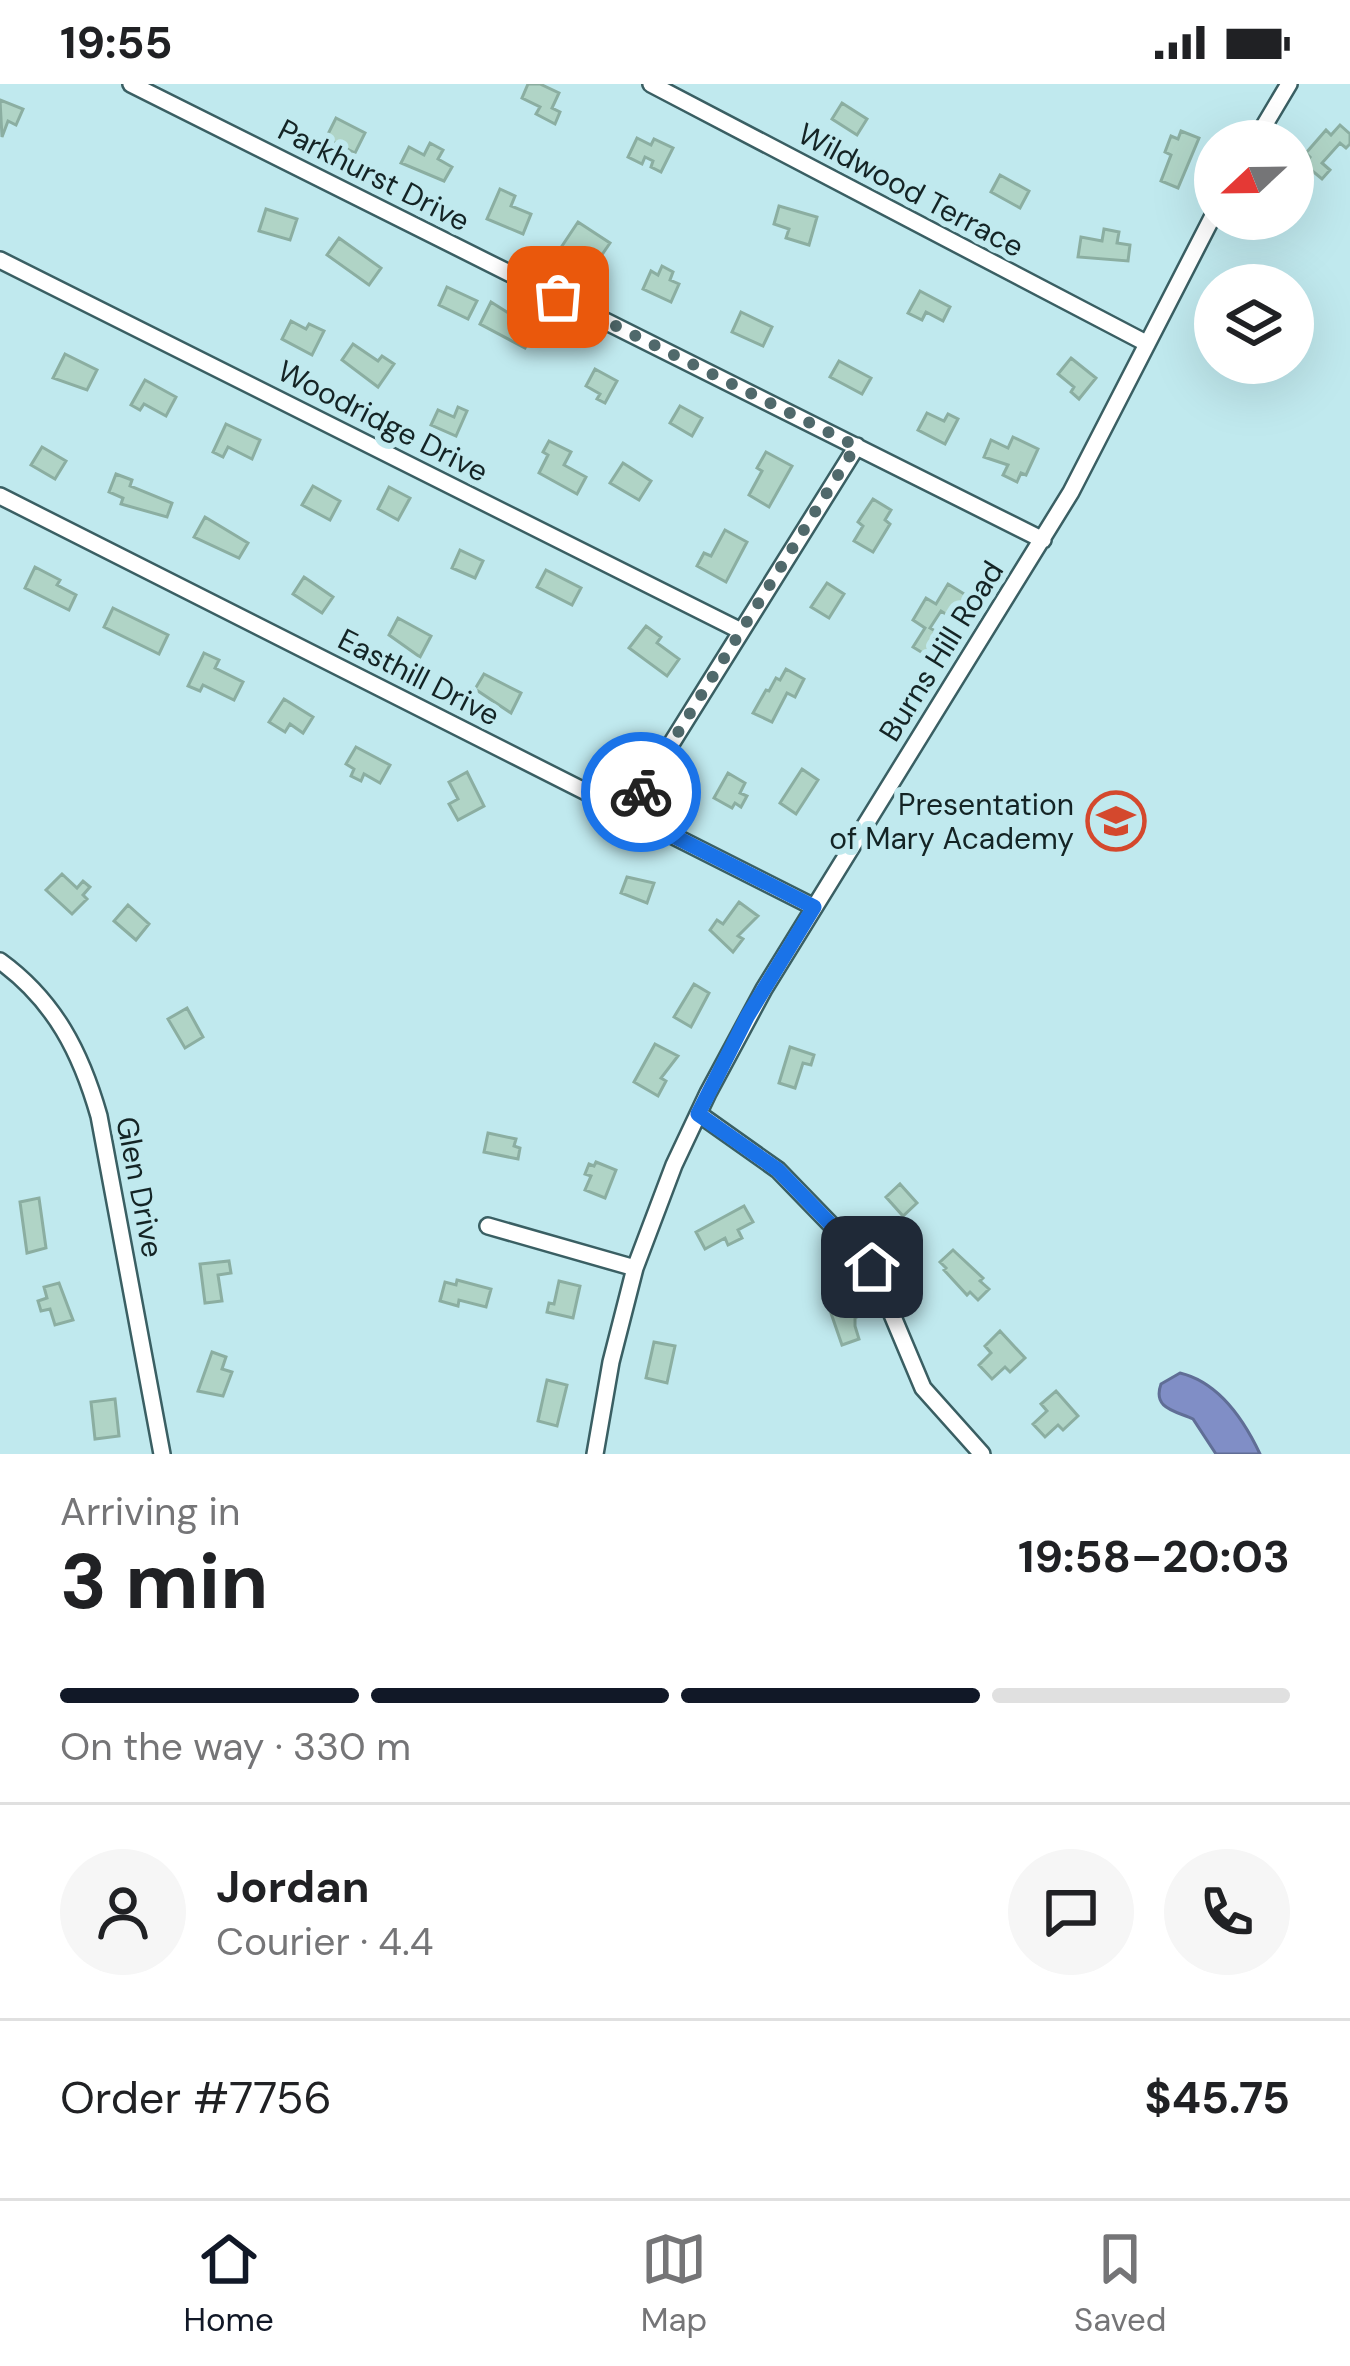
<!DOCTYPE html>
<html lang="en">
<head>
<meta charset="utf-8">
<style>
	:root { --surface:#fff; --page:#f6f6f6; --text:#202124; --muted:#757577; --line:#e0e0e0; --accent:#111827 }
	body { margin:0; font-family:"DM Sans",sans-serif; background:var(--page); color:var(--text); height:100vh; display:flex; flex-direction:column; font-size:45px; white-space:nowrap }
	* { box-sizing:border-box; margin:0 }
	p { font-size:39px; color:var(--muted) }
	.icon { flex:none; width:66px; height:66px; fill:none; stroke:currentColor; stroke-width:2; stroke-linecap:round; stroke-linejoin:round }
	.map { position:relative; height:1370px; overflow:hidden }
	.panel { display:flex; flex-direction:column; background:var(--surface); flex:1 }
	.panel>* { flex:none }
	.needle { width:78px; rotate:248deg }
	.fabs { position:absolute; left:1194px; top:36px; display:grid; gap:24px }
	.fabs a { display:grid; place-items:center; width:120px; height:120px; border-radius:50%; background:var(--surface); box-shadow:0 12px 48px #0002; font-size:60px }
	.pin { position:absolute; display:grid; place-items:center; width:102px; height:102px; color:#fff; margin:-51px; border-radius:24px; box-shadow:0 6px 18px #0006 }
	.courier { position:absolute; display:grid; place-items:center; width:120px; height:120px; margin:-60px; border:9px solid #1a73e8; border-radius:50%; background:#fff; color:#222; box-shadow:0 3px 15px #0007 }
	.head em { font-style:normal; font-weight:700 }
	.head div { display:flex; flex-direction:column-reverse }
	.head { display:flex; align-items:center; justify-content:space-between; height:204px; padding:0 60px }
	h1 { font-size:78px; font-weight:700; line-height:90px }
	.bar { display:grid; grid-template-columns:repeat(4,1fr); gap:18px 12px; align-content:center; height:144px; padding:0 60px }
	.bar i { height:15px; border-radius:9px; background:var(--line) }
	.bar .on { background:var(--accent) }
	.bar p { grid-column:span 4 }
	.line { display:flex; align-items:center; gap:30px; padding:0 60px; border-top:3px solid var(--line) }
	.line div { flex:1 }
	.round { display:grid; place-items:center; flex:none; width:126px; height:126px; border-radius:63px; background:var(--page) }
	.status { display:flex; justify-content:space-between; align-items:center; height:84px; padding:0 60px; background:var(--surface); direction:ltr }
	.status svg { height:33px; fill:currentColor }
	.tabs { display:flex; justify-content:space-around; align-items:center; height:168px; border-top:3px solid var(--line); background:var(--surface); font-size:33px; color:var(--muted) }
	.tabs a { display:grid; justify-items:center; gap:6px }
	.tabs .on { color:var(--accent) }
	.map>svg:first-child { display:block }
</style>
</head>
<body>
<div class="status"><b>19:55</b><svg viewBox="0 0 49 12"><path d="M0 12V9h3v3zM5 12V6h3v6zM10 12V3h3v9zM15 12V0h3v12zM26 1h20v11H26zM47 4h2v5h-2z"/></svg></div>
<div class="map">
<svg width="1350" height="1370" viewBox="0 0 1350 1370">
	<rect width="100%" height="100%" fill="#c0e9ee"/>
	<path fill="#808ec6" stroke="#606e96" stroke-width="3" d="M1180,1289C1218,1298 1244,1336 1260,1370H1216L1193,1335C1176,1327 1152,1325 1161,1300Z"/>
	<path fill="#b0d4c6" stroke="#8baea1" stroke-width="3" d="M528,0H540L559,9L552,24L560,28L555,40L536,30L540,23L522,14Z
		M0,16L23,25L16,41L8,37L2,53Z
		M842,19L867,35L857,51L832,35Z
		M336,34L365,49L355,69L326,54Z
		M1340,41L1350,50V60L1346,64L1340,59L1322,79L1330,86L1322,95L1304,80L1310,73L1306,69L1326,46L1331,51Z
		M1181,47L1199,54L1178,104L1161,97L1171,71L1165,68L1171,52L1178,55Z
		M637,54L651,61L654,55L673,64L661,88L651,83L653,77L645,73L642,80L628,73Z
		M430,59L443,66L438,75L452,83L444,97L401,79L409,63L424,71Z
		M1000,91L1029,107L1020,124L991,108Z
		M500,105L515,112L511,122L531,130L523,150L487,135Z
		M779,122L817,133L809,161L786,154L789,145L774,140Z
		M266,125L297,135L290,156L259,147Z
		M578,138L610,159L597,178L586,170L582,175L562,162Z
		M1104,145L1119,148L1117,159L1130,161L1128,177L1078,173L1081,153L1102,157Z
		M339,154L381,184L369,201L327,171Z
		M662,182L673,188L670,196L679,200L671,218L643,205L651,187L658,191Z
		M447,203L477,217L468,235L439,221Z
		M920,207L950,223L943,237L926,228L922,236L908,229Z
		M491,218L535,246L525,264L480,240Z
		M741,228L772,243L763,262L732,248Z
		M291,237L306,245L309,240L324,247L312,271L282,255Z
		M353,260L378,277L382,272L394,280L378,303L342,276Z
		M65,270L97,286L87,306L53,294Z
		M1071,274L1096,294L1079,315L1071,308L1074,303L1058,290Z
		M839,277L871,294L862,310L830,293Z
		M595,285L617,297L605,319L597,315L600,310L586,302Z
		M145,296L176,313L166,332L144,320L140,326L131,321Z
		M680,322L702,334L692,352L670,339Z
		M458,323L467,327L456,352L431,341L438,326L454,333Z
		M927,329L944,337L948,330L958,335L945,360L918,346Z
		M226,340L260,356L252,375L228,363L223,373L213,368Z
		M1013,353L1038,365L1026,391L1021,389L1017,398L1003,391L1008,381L984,373L991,356L1008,364Z
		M549,357L571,368L564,381L586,393L577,410L539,389L548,371L543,368Z
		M42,363L66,377L55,395L31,381Z
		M766,368L792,382L769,423L749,411L762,387L757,384Z
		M623,379L651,397L639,416L610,399Z
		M116,390L132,396L130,402L172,419L167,433L121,420L123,414L109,408Z
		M313,402L340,417L330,436L302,421Z
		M389,403L410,414L398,436L378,425Z
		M873,415L891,426L885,436L890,440L873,468L854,457L863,442L858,438Z
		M205,433L248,459L239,474L194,453Z
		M725,446L747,458L726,498L697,482L704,469L711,472Z
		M460,466L483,477L475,494L452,484Z
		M35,483L60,496L57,501L76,511L69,526L25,504Z
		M546,486L581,504L572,521L537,503Z
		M304,493L333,513L322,529L293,510Z
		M827,499L844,510L829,534L811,523Z
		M948,500L969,513L955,536L941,527L930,544L944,552L931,574L913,563L925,544L913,536L926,514L936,520Z
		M113,524L168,551L159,570L104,543Z
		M398,534L431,552L420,573L389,551Z
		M646,542L661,553L657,559L679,575L667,592L629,564Z
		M204,569L219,576L215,584L243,598L234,616L203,601L200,607L188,602Z
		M786,585L804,595L795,613L787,609L772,638L753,629L766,606L769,607L776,594L780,596Z
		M484,590L521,609L511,629L475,605Z
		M284,615L313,633L303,649L290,640L285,648L269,638Z
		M356,663L390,681L380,699L364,690L361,697L351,692L354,685L346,680Z
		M802,685L818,696L796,730L780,719Z
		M467,688L484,722L458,736L449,720L458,715L449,698Z
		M728,689L745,699L740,709L747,712L741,723L735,719L732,724L714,714Z
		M62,790L77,804L83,797L90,803L83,811L87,815L72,830L46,806Z
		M627,793L654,799L647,819L621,809Z
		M739,818L758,832L738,852L743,855L733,868L710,846L717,836L723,840Z
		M128,821L149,840L136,856L114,837Z
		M694,900L709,909L691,943L674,933Z
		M187,924L203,953L185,964L168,935Z
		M655,960L678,972L661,994L666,997L658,1012L634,998Z
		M790,963L814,971L811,981L803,979L795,1004L779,999Z
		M488,1049L516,1055L514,1062L520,1064L518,1075L484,1068Z
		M596,1078L616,1086L605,1114L585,1106L591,1092L585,1090L589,1080L594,1082Z
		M900,1100L917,1119L903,1132L886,1113Z
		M39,1114L46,1164L27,1169L20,1118Z
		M744,1122L753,1138L738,1146L742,1154L728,1161L725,1154L705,1165L696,1148Z
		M953,1166L983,1194L980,1197L989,1205L978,1216L970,1208L967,1211L944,1186L946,1184L940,1178Z
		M229,1177L231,1189L218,1191L222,1217L205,1219L200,1180Z
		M457,1196L491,1205L486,1223L459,1216L458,1222L440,1217L445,1198L456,1201Z
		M559,1197L580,1202L573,1234L547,1228L549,1219L554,1220Z
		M59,1199L73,1236L55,1241L50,1225L41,1227L38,1217L47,1214L44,1203Z
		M841,1203L859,1232L855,1234V1242L859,1255L842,1261L824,1209Z
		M1000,1247L1025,1274L1010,1288L1005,1283L992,1295L979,1281L991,1269L985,1262Z
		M654,1258L675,1262L667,1299L646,1294Z
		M212,1268L226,1273L222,1285L232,1288L223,1312L198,1307Z
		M547,1296L567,1301L557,1342L538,1337Z
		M1056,1307L1078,1332L1063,1346L1058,1341L1045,1353L1033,1340L1047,1327L1041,1320Z
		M115,1315L119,1352L95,1355L91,1318Z"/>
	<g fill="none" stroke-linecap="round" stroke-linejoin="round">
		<g stroke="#3a5f63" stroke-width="20">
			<path id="minor" d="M131,0L1043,456
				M651,0L1146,259
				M1255,57L1289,0
				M0,176L741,547
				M0,412L814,823
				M628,729L857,362
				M0,877C55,917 81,969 99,1032L162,1370
				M699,1030L778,1086L872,1183L923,1304L982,1370
				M488,1142L635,1184
				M595,1370L611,1278L635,1184L674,1081L708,1009L764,905L1071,408L1215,128"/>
		</g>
		<use href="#minor" stroke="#fff" stroke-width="15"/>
	</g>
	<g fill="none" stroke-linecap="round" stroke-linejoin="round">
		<path stroke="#50696b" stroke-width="12" stroke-dasharray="0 21.6" d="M558,213L856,362L641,708"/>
		<path stroke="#1a73e8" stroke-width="15" d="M641,708L628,729L814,823L747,933L698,1030L778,1086L872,1183"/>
	</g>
	<defs>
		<g id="school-ring" transform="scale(3)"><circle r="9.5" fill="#c0e9ee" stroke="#d4482d" stroke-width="1.5"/><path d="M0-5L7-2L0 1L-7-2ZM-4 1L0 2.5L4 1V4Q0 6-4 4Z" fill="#d4482d"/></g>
	</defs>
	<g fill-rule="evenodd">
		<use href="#school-ring" x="1116" y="737"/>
	</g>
	<g text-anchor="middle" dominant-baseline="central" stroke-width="12" stroke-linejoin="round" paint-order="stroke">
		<g font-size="30" fill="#142425" stroke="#c0e9ee">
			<text transform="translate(374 91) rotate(27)">Parkhurst Drive</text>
			<text transform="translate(911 106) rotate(28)">Wildwood Terrace</text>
			<text transform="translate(383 337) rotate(27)">Woodridge Drive</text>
			<text transform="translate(941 567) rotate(-58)">Burns Hill Road</text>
			<text transform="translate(419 593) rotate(27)">Easthill Drive</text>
			<text transform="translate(140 1103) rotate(79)">Glen Drive</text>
		</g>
		<g font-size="30" fill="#142425" stroke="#c0e9ee" text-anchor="end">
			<text x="1074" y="720">Presentation<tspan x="1074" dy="34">of Mary Academy</tspan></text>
		</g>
	</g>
</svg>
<div class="fabs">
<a><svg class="needle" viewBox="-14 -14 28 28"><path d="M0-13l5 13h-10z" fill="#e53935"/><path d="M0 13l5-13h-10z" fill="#757577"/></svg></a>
<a><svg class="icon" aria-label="layers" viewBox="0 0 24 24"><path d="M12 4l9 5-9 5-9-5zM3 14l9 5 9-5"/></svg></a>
</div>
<div class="pin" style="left:558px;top:213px;background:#ea580c"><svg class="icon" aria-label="bag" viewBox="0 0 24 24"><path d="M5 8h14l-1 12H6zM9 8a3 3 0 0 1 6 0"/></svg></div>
<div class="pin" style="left:872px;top:1183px;background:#1f2937"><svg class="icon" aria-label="home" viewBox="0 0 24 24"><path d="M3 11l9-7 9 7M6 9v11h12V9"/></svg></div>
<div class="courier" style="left:641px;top:708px"><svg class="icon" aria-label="bike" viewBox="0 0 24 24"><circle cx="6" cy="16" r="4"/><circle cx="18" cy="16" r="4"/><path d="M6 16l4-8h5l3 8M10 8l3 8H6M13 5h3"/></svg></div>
</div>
<section class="panel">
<div class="head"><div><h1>3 min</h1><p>Arriving in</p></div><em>19:58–20:03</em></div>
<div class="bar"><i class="on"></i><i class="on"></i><i class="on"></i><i></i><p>On the way · 330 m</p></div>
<div class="line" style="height:216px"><a class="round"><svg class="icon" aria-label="person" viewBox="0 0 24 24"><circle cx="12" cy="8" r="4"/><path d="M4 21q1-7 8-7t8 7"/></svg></a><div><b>Jordan</b><p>Courier · 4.4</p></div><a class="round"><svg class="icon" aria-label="chat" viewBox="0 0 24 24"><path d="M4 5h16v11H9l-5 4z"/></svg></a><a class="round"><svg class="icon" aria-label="phone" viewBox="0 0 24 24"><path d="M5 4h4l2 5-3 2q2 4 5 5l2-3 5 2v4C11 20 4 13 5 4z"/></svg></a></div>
<div class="line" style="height:156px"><div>Order #7756</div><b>$45.75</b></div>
</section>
<nav class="tabs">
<a class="on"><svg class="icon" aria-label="home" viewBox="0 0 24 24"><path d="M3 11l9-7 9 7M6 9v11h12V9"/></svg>Home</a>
<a><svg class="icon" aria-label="map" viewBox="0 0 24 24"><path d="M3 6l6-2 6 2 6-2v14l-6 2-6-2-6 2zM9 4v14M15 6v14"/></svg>Map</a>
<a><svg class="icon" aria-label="saved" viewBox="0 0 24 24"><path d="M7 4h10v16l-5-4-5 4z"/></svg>Saved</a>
</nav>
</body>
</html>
